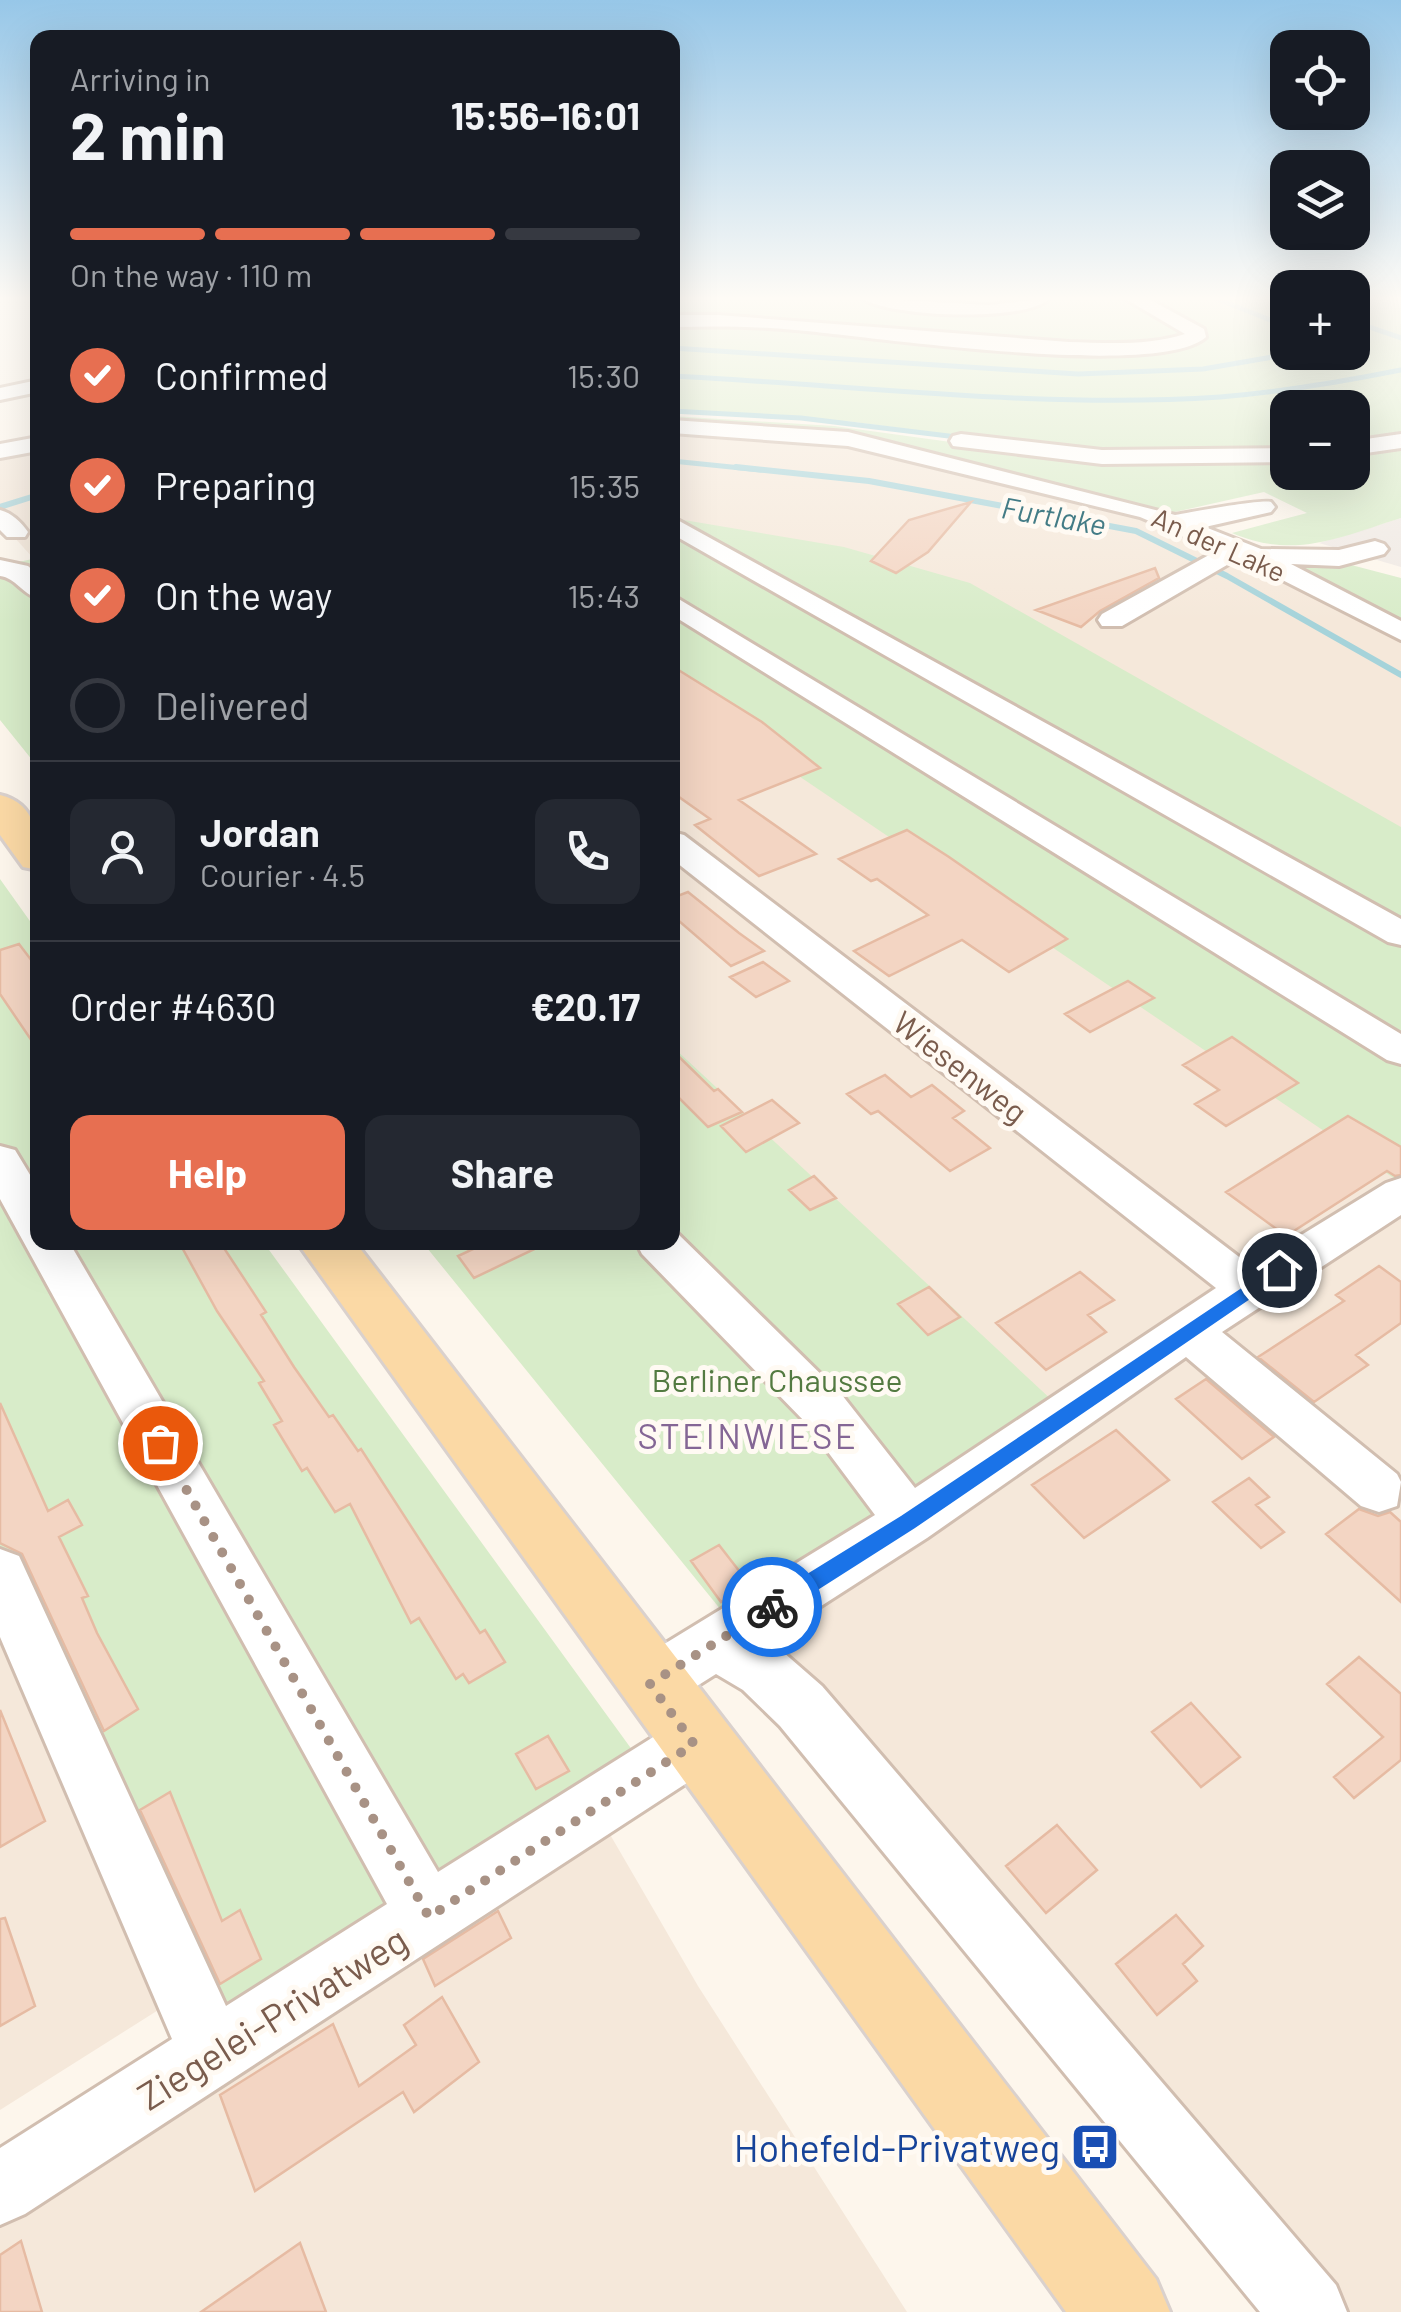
<!DOCTYPE html>
<html lang="en">
<head>
<meta charset="utf-8">
<style>
	:root { --surface:#171b24; --page:#242831; --text:#f1f3f6; --muted:#9ea1a6; --line:#363941; --accent:#e76f51 }
	body { margin:0; font-family:Barlow,sans-serif; background:var(--page); color:var(--text); height:100vh; display:flex; flex-direction:column; font-size:38px; white-space:nowrap }
	* { box-sizing:border-box; margin:0 }
	p { font-size:32px; color:var(--muted) }
	.icon { flex:none; width:55px; height:55px; fill:none; stroke:currentColor; stroke-width:2; stroke-linecap:round; stroke-linejoin:round }
	.map { position:relative; flex:1; overflow:hidden }
	.sheet { position:absolute; left:30px; top:30px; width:650px; height:1220px; display:flex; flex-direction:column; background:var(--surface); border-radius:20px; box-shadow:0 10px 40px #0002 }
	.sheet>* { flex:none }
	.tools { position:absolute; left:1270px; top:30px; display:grid; gap:20px }
	.tools a { display:grid; place-items:center; width:100px; height:100px; border-radius:20px; background:var(--surface); box-shadow:0 10px 40px #0002; font-size:50px }
	.pin { position:absolute; display:grid; place-items:center; width:85px; height:85px; color:#fff; margin:-42px; border:5px solid #fff; border-radius:50%; box-shadow:0 2px 10px #0007 }
	.courier { position:absolute; display:grid; place-items:center; width:100px; height:100px; margin:-50px; border:8px solid #1a73e8; border-radius:50%; background:#fff; color:#222; box-shadow:0 2px 12px #0007 }
	.overview em { font-style:normal; font-weight:700 }
	.overview div { display:flex; flex-direction:column-reverse }
	.overview { display:flex; align-items:center; justify-content:space-between; height:170px; padding:0 40px }
	h1 { font-size:65px; font-weight:700; line-height:75px }
	.bar { display:grid; grid-template-columns:repeat(4,1fr); gap:15px 10px; align-content:center; height:120px; padding:0 40px }
	.bar i { height:12px; border-radius:8px; background:var(--line) }
	.bar .selected { background:var(--accent) }
	.bar p { grid-column:span 4 }
	.line { display:flex; align-items:center; gap:25px; padding:0 40px; border-top:2px solid var(--line) }
	.line div { flex:1 }
	.round { display:grid; place-items:center; flex:none; width:105px; height:105px; border-radius:20px; background:var(--page) }
	ol { padding:0 40px; list-style:none }
	li { display:flex; align-items:center; gap:30px; height:110px }
	li p { margin-inline-start:auto }
	li .icon { padding:10px; border-radius:50%; background:var(--accent); color:#fff; stroke-width:4 }
	li:last-child { color:var(--muted) }
	li i { width:55px; height:55px; border:5px solid var(--line); border-radius:50% }
	.primary-button { display:flex; gap:20px; margin-top:auto; padding:20px 40px }
	.primary-button a { flex:1; height:115px; border-radius:20px; background:var(--accent); color:#fff; font-size:40px; font-weight:700; line-height:115px; text-align:center }
	.primary-button a+a { background:var(--page); color:var(--text) }
	.map>svg:first-child { display:block }
</style>
</head>
<body>
<div class="map">
<svg width="1401" height="2312" viewBox="0 0 1401 2312">
	<rect width="100%" height="100%" fill="#fdf6ec"/>
	<path fill="#f5e8da" d="M672,429L817,438L1133,512L1401,627V2312H1260L763,1635L673,1049Z
		M37,446V558H33L15,538L24,536L0,511V453Z
		M0,1588L171,2002L0,2110Z
		M608,1831L698,1986L907,2312H0V2220Z"/>
	<path fill="#efe9e4" d="M1401,518V567L1319,543Z"/>
	<path fill="#d8ecc9" d="M672,298H860L1004,312L1037,308L1048,298H1124L1182,326L1187,334L1156,345L963,338L673,314Z
		M1138,298H1287L1288,352H1352L1353,298H1401V435L1353,443L1352,408H1288L1287,450L1188,455L1060,449L854,422L673,409V322L711,321L958,342L1179,347L1198,341Z
		M672,416L834,426L1030,453L1287,457L1288,472H1352L1353,451L1401,444V518C1340,537 1295,560 1232,533L1307,513L1264,492L1166,514L858,439L673,424Z
		M672,518L844,547L970,583L1401,827V1183L673,691Z
		M37,558V766L0,720V566Z
		M1287,561H1336L1401,578V627L1293,572Z
		M0,879L37,931L38,1242L264,1243L638,1758L238,2005L220,2003L0,1551Z
		M673,1047L1055,1403L898,1506L721,1610L423,1243L672,1242Z"/>
	<g fill="none" stroke-linecap="round" stroke-linejoin="round">
		<path stroke="#a5d3da" stroke-width="5" d="M890,298L929,302
			M1215,298L1288,327
			M1352,321L1401,338
			M672,348L1078,374L1203,369L1302,352
			M672,376C854,385 1038,409 1220,397C1281,392 1341,382 1401,370
			M672,411L801,418L965,438
			M672,461L761,470"/>
		<path stroke="#a5d3da" stroke-width="6" d="M736,467L869,481L1136,531L1227,576L1401,675
			M0,507L38,495"/>
	</g>
	<path fill="#f3d5c3" stroke="#e6bba3" stroke-width="2.5" d="M971,502L928,552L896,573L871,561L909,520Z
		M1155,568L1159,578L1100,611L1081,627L1036,610Z
		M672,666L762,722L820,768L739,800L816,854L759,876L695,825L710,819L672,792Z
		M907,830L949,857L1067,939L1009,972L962,940L889,976L854,951L928,915L877,879L871,881L839,859Z
		M688,892L739,933L764,951L731,966L672,915V898Z
		M19,944L38,969V1050L0,994V950Z
		M763,962L789,981L756,997L730,977Z
		M1128,981L1154,998L1090,1032L1065,1014Z
		M1232,1037L1298,1083L1226,1126L1195,1104L1219,1090L1183,1065Z
		M672,1050L714,1091L718,1089L742,1112L708,1127L672,1091Z
		M885,1075L911,1097L932,1085L964,1111L953,1118L990,1148L950,1171L878,1111L871,1114L847,1094Z
		M772,1100L799,1123L746,1152L721,1126Z
		M1348,1116L1401,1147V1175L1395,1176L1387,1171L1286,1236L1226,1192Z
		M814,1176L836,1198L810,1210L789,1190Z
		M179,1242H220L266,1312L261,1315L294,1367L329,1417L333,1415L358,1451L361,1449L480,1633L485,1630L505,1662L469,1683L463,1674L456,1679L419,1618L411,1623L350,1504L335,1512L307,1468L302,1471L274,1425L282,1421L259,1383L264,1381L217,1311Z
		M488,1242H549L474,1278L458,1256Z
		M1379,1266L1401,1282V1323L1356,1355L1368,1365L1314,1402L1258,1357L1344,1301L1336,1295Z
		M1080,1272L1114,1300L1088,1315L1106,1332L1046,1370L996,1323Z
		M929,1287L960,1317L928,1335L898,1304Z
		M1206,1379L1274,1437L1242,1459L1176,1399Z
		M0,1403L48,1511L68,1500L82,1525L59,1537L88,1596L82,1598L97,1633L138,1709L104,1731L22,1554L0,1543Z
		M1116,1430L1169,1480L1084,1538L1032,1485Z
		M1249,1478L1269,1497L1256,1505L1284,1532L1261,1548L1213,1502Z
		M1359,1509L1378,1516L1390,1512L1401,1522V1602L1326,1534Z
		M719,1545L750,1585L721,1602L691,1561Z
		M1359,1657L1401,1694V1760L1354,1798L1334,1777L1383,1737L1327,1684Z
		M1191,1703L1240,1757L1201,1787L1152,1732Z
		M0,1710L45,1821L0,1847Z
		M548,1736L569,1771L536,1789L516,1754Z
		M170,1792L222,1921L240,1910L261,1959L220,1984L140,1810Z
		M1057,1825L1097,1870L1046,1913L1006,1866Z
		M498,1911L511,1938L435,1986L423,1959Z
		M1176,1915L1203,1946L1183,1964L1197,1981L1157,2015L1116,1964Z
		M5,1918L35,2006L0,2026V1919Z
		M442,1997L479,2062L414,2112L403,2092L255,2191L220,2095L333,2024L359,2086L416,2045L404,2025Z
		M21,2241L42,2312H0V2255Z
		M300,2243L326,2312H201Z"/>
	<g fill="none" stroke-linecap="round" stroke-linejoin="round">
		<g stroke="#d1beb0" stroke-width="6">
			<path id="minor" d="M862,298L989,305L1050,298C1027,323 887,317 862,298Z
				M1124,298H1147L1204,329L1206,337C1159,380 868,336 795,330C755,326 713,326 672,327V315H718L1069,342C1107,343 1148,346 1185,334Z
				M38,380V392L0,400V388Z
				M672,420L848,432L1175,515C1193,512 1260,499 1271,502L1275,507L1271,512L1205,527L1261,549L1339,550L1375,541L1384,544L1388,549L1384,554L1339,566L1291,564L1401,621V640L1239,558L1122,626H1102L1098,620L1102,614L1218,550L1140,517L848,446L672,433Z
				M961,434L1102,450L1288,448V462L1102,464L953,446L950,441L953,436Z
				M1401,434V448L1352,455V441Z
				M38,437V451L0,458V444Z
				M0,510C12,513 21,522 28,532L25,537H7L0,530Z
				M672,517L1401,919V945L1388,942L672,534Z
				M0,560L28,566L38,575V598C22,594 16,578 0,576Z
				M672,595L1401,1034V1064L1387,1060L672,615Z
				M672,832L684,835L1251,1266L1386,1183L1401,1178V1215L1222,1332L1397,1474L1401,1482L1397,1506L1379,1512L1361,1506L1186,1357L927,1538L765,1642L783,1652L822,1686L1336,2285L1347,2312H1260L780,1726L743,1690L716,1674L670,1703L650,1711L630,1703L621,1684L630,1665L875,1515L807,1424L642,1254L636,1242H672L674,1230L842,1395L915,1488L1216,1288L672,859Z
				M0,1146L15,1150L38,1188V1242H69L438,1872L674,1724L695,1715L716,1724L725,1744L716,1764L25,2214L0,2225V2148L172,2039L0,1637V1549L19,1556L226,2006L387,1904L0,1199Z"/>
		</g>
		<g stroke="#dad1cd" stroke-width="6">
			<path id="major" d="M0,795C38,804 38,838 38,870L23,867L0,835Z
				M297,1242H355L1156,2279L1170,2312H1066Z"/>
		</g>
		<use href="#minor" fill="#fff" fill-rule="evenodd"/>
		<use href="#major" fill="#fbd9a5" fill-rule="evenodd"/>
	</g>
	<linearGradient id="sky" x2="0" y2="1"><stop stop-color="#97c7e8"/><stop offset="0.48" stop-color="#fefbf6"/><stop offset="1" stop-color="#fefbf6" stop-opacity="0"/></linearGradient>
	<rect width="1401" height="622" fill="url(#sky)"/>
	<path fill="#1a73e8" d="M1279,1263L1285,1265V1275L915,1528L780,1614H765L762,1607L765,1600L901,1516Z"/>
	<g fill="none" stroke-linecap="round" stroke-linejoin="round">
		<path stroke="#a89285" stroke-width="10" stroke-dasharray="0 18" d="M160,1443L429,1917L694,1744L650,1684L772,1607"/>
	</g>
	<defs>
		<g id="bus-square" transform="scale(2.5)"><rect x="-9" y="-9" width="18" height="18" rx="4" fill="#1a4fb4" stroke="#fffaf3"/><path d="M-5-6H5V4H4V6H2V4H-2V6H-4V4H-5ZM-3.5-4V0h7V-4ZM-3.5 1.2v1.5H-2V1.2ZM2 1.2v1.5H3.5V1.2Z" fill="#fff"/></g>
	</defs>
	<g fill-rule="evenodd">
		<use href="#bus-square" x="1095" y="2147"/>
	</g>
	<g text-anchor="middle" dominant-baseline="central" stroke-width="10" stroke-linejoin="round" paint-order="stroke">
		<g font-size="28" fill="#7a5c4d" stroke="#fffaf3">
			<text transform="translate(1219 544) rotate(24)">An der Lake</text>
		</g>
		<g font-size="30" font-style="italic" fill="#437c86" stroke="#fffaf3">
			<text transform="translate(1054 515) rotate(10)">Furtlake</text>
		</g>
		<g font-size="32" fill="#7a5c4d" stroke="#fffaf3">
			<text transform="translate(961 1066) rotate(38)">Wiesenweg</text>
		</g>
		<g font-size="32" fill="#537a41" stroke="#fffaf3">
			<text x="777" y="1379">Berliner Chaussee</text>
		</g>
		<g font-size="35" letter-spacing="2.5" fill="#846695" stroke="#fffaf3">
			<text x="748" y="1435">STEINWIESE</text>
		</g>
		<g font-size="38" fill="#7a5c4d" stroke="#fffaf3">
			<text transform="translate(272 2017) rotate(-32)">Ziegelei-Privatweg</text>
		</g>
		<g font-size="38" fill="#164399" stroke="#fffaf3" text-anchor="end">
			<text x="1060" y="2147">Hohefeld-Privatweg</text>
		</g>
	</g>
</svg>
<div class="tools">
<a><svg class="icon" aria-label="locate" viewBox="0 0 24 24"><circle cx="12" cy="12" r="6"/><path d="M12 2v4M12 18v4M2 12h4M18 12h4"/></svg></a>
<a><svg class="icon" aria-label="layers" viewBox="0 0 24 24"><path d="M12 4l9 5-9 5-9-5zM3 14l9 5 9-5"/></svg></a>
<a>+</a>
<a>−</a>
</div>
<div class="pin" style="left:160px;top:1443px;background:#ea580c"><svg class="icon" aria-label="bag" viewBox="0 0 24 24"><path d="M5 8h14l-1 12H6zM9 8a3 3 0 0 1 6 0"/></svg></div>
<div class="pin" style="left:1279px;top:1270px;background:#1f2937"><svg class="icon" aria-label="home" viewBox="0 0 24 24"><path d="M3 11l9-7 9 7M6 9v11h12V9"/></svg></div>
<div class="courier" style="left:772px;top:1607px"><svg class="icon" aria-label="bike" viewBox="0 0 24 24"><circle cx="6" cy="16" r="4"/><circle cx="18" cy="16" r="4"/><path d="M6 16l4-8h5l3 8M10 8l3 8H6M13 5h3"/></svg></div>
<section class="sheet">
<div class="overview"><div><h1>2 min</h1><p>Arriving in</p></div><em>15:56–16:01</em></div>
<div class="bar"><i class="selected"></i><i class="selected"></i><i class="selected"></i><i></i><p>On the way · 110 m</p></div>
<ol>
<li><svg class="icon" aria-label="check" viewBox="0 0 24 24"><path d="M5 12l5 5 9-10"/></svg>Confirmed<p>15:30</p></li>
<li><svg class="icon" aria-label="check" viewBox="0 0 24 24"><path d="M5 12l5 5 9-10"/></svg>Preparing<p>15:35</p></li>
<li><svg class="icon" aria-label="check" viewBox="0 0 24 24"><path d="M5 12l5 5 9-10"/></svg>On the way<p>15:43</p></li>
<li><i></i>Delivered</li>
</ol>
<div class="line" style="height:180px"><a class="round"><svg class="icon" aria-label="person" viewBox="0 0 24 24"><circle cx="12" cy="8" r="4"/><path d="M4 21q1-7 8-7t8 7"/></svg></a><div><b>Jordan</b><p>Courier · 4.5</p></div><a class="round"><svg class="icon" aria-label="phone" viewBox="0 0 24 24"><path d="M5 4h4l2 5-3 2q2 4 5 5l2-3 5 2v4C11 20 4 13 5 4z"/></svg></a></div>
<div class="line" style="height:130px"><div>Order #4630</div><b>€20.17</b></div>
<div class="primary-button"><a>Help</a><a>Share</a></div>
</section>
</div>
</body>
</html>
